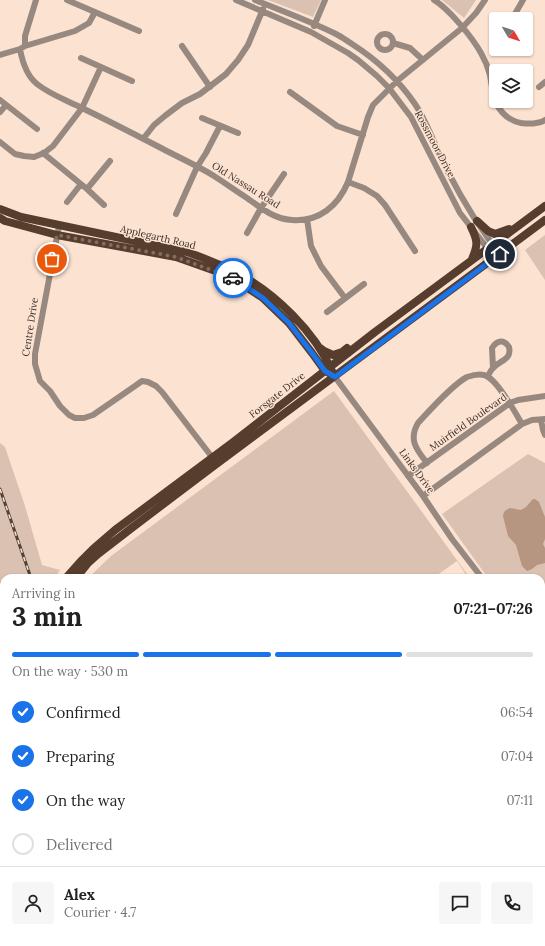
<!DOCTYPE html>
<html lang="en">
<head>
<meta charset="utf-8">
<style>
	:root { --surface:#fff; --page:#f6f6f6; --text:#222; --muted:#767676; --line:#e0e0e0; --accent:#1a73e8 }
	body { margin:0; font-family:Lora,serif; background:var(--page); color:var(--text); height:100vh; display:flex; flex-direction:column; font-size:15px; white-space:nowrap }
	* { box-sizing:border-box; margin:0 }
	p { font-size:13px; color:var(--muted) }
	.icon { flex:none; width:22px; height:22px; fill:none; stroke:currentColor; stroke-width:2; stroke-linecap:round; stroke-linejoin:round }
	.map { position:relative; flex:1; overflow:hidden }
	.panel { position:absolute; left:0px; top:574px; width:545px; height:372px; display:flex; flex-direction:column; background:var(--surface); border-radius:12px 12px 0 0; box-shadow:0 1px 3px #0004 }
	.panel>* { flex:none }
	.needle { width:26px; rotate:129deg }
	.buttons { position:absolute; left:489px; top:12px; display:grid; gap:8px }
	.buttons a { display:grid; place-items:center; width:44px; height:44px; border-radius:4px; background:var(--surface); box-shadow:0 1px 3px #0004; font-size:20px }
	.pin { position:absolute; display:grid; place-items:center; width:34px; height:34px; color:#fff; margin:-17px; border:2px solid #fff; border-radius:50%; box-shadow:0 1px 4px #0007 }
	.courier { position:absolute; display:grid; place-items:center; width:40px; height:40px; margin:-20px; border:3px solid #1a73e8; border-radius:50%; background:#fff; color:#222; box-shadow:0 1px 5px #0007 }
	.headline em { font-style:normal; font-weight:700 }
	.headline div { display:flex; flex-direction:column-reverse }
	.headline { display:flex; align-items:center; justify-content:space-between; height:68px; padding:0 12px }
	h1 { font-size:26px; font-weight:700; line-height:30px }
	.bar { display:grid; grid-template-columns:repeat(4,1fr); gap:6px 4px; align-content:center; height:48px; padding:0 12px }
	.bar i { height:5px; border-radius:3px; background:var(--line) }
	.bar .on { background:var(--accent) }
	.bar p { grid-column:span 4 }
	.line { display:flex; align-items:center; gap:10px; padding:0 12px; border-top:1px solid var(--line) }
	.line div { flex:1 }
	.round { display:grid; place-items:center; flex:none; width:42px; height:42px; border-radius:4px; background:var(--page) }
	ol { padding:0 12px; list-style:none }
	li { display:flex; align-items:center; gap:12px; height:44px }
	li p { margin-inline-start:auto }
	li .icon { padding:4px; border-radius:50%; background:var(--accent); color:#fff; stroke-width:4 }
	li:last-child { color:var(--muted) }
	li i { width:22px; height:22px; border:2px solid var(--line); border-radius:50% }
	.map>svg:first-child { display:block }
</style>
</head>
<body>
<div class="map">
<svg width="545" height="946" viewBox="0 0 545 946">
	<rect width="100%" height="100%" fill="#fce2d1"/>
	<path fill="#dac1b1" d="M268,0H321L313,17Z
		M442,0H476L464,18Z
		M545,235V280L525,250Z
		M334,391L470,578H468L457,561L433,578H88L111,556Z
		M0,443L5,447L25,506L42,565L60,570L55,578H4V650L0,655Z
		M528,454L545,463V657L541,651V578H488L442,514Z
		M541,897L545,903V946H96V942H541Z"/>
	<path fill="#b79681" d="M533,499H535L539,502L545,517V539L543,544L545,548V563L537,565L532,569L527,571L522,566L516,545L508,536L503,516L504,512L506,510L510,508L521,510L526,507Z"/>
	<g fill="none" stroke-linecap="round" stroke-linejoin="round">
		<path stroke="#988980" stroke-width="6" d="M67,0L139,31
			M236,0L311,32L348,53L358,60L377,76L389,88L411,117L460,213L495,258
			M255,0C282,11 310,21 336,34C342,37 347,41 352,44C377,60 398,79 415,104C429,125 436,150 448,172C463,201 480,229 500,254
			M434,0C449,9 472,37 481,53C485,60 488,67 490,75C491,81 492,88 493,94C496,108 506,120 521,123C529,124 538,124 545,120
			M512,19L523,0
			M314,26L325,0
			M377 42a8 8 0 1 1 16 0a8 8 0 1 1-16 0Z
			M393,43L410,48L423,60
			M25,46V36L36,0
			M182,46L210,87
			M20,49C22,60 27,76 37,84C51,95 66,100 82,108C109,121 136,135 163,149C180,158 198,166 214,176C225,183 236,191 247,198C261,208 274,219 292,220C319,222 338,206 348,182L368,117L373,105L397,81L462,28L476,13L485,0
			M0,55L20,49L25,46L75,31L89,23L95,12
			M81,58L132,81
			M539,87L545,82
			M290,92L337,126L363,135
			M0,100L37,129
			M0,112L6,105
			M202,118L238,133
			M143,139L154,125L166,115L182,103L200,94L226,74L238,60L248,45L263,9
			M0,142L15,154L24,156L34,157L44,153L53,146L82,108L101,67
			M43,153L87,189L104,205
			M348,182L364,188L377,196L385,205L415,251
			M87,189L110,161
			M67,202L81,184
			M176,214L197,167L206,153L220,126
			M307,219L311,246L321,266L345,298
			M59,226L35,354V364L40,381L50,391L60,406L69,415L75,418H84L93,415L135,386L142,381L148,382L156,386L162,392L215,461
			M247,233L261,208L284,174
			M327,312L364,284
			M488,376C489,374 491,370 493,368C500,360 512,360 509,347C504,339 497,340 492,348L493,368
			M335,377L423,496L452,539L482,578
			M541,420L543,430L545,435
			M427,463C417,450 408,440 418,423C430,410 452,385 467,377C473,375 483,373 488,377C499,383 515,412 522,424
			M408,476L510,403L518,400L545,396
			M423,496L522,424L532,420L545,419
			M541,658L545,664
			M541,746L545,750
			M541,855L545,860
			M12,946L15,942"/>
		<path stroke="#563d2e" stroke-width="8" d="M0,209L21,217L187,252C204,258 221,265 237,273C275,293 315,332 332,371
			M0,218L5,221L57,235L176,257L224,274L234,279L263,298L289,323L312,353L325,371L329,373
			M477,221L488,231L495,234L509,229
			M471,227C478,241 478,245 472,259
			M320,348L324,351L333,355L342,352L347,348
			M66,578L82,560L93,549L115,530L232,443L375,332L545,206
			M76,578L88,563L98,554L133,527L211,468L545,220
			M0,673L4,668"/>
		<g stroke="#504239" stroke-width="3">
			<path id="rail" d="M0,489L31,578
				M155,942L156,946"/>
		</g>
		<use href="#rail" stroke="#fce2d1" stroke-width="1.5" stroke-dasharray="4.5" stroke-linecap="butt"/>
	</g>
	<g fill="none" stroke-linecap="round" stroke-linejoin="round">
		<path stroke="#7f6d62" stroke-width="4" stroke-dasharray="0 7.2" d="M52,259L57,235L176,257L233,278"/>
		<path stroke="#1a73e8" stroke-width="5" d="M233,278L263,298L289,323L312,353L325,371L335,377L500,254"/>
	</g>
	<g text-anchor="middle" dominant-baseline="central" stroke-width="3" stroke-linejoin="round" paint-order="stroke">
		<g font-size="10" fill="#3b2e26" stroke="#fce2d1">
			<text transform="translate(435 144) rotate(62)">Rossmoor Drive</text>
			<text transform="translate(246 185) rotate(32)">Old Nassau Road</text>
			<text transform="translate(158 237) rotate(13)">Applegarth Road</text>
			<text transform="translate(30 327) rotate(-81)">Centre Drive</text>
			<text transform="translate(277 395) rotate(-38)">Forsgate Drive</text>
			<text transform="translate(468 422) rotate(-35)">Muirfield Boulevard</text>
			<text transform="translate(417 471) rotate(54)">Links Drive</text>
		</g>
	</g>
</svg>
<div class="buttons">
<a><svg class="needle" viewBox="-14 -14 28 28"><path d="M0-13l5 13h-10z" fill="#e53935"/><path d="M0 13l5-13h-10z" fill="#767676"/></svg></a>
<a><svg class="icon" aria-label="layers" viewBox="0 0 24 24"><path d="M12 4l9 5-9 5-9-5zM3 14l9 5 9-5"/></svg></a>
</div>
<div class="pin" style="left:52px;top:259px;background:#ea580c"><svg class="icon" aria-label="bag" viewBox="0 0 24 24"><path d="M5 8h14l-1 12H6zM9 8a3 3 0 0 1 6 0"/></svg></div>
<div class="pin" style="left:500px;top:254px;background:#1f2937"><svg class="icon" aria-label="home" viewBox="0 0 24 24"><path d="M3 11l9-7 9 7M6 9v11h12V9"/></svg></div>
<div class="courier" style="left:233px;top:278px"><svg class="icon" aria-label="car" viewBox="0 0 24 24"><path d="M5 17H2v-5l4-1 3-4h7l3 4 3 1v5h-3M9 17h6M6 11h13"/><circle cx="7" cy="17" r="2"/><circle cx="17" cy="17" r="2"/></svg></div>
<section class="panel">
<div class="headline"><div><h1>3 min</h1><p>Arriving in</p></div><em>07:21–07:26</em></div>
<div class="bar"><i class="on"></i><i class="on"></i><i class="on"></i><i></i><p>On the way · 530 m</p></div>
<ol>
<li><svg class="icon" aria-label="check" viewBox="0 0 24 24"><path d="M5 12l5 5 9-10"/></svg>Confirmed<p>06:54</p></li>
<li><svg class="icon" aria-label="check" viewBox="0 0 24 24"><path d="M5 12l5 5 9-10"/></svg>Preparing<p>07:04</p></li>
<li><svg class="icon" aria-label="check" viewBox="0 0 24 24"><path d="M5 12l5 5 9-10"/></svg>On the way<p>07:11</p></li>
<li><i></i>Delivered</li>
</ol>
<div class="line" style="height:72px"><a class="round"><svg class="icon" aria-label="person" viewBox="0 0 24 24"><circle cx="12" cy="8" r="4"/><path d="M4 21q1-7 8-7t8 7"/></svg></a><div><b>Alex</b><p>Courier · 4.7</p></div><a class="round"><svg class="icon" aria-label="chat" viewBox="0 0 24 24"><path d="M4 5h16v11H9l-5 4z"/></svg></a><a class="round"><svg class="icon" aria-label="phone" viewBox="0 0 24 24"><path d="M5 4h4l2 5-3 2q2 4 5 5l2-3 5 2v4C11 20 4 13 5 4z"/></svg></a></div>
</section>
</div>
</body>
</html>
